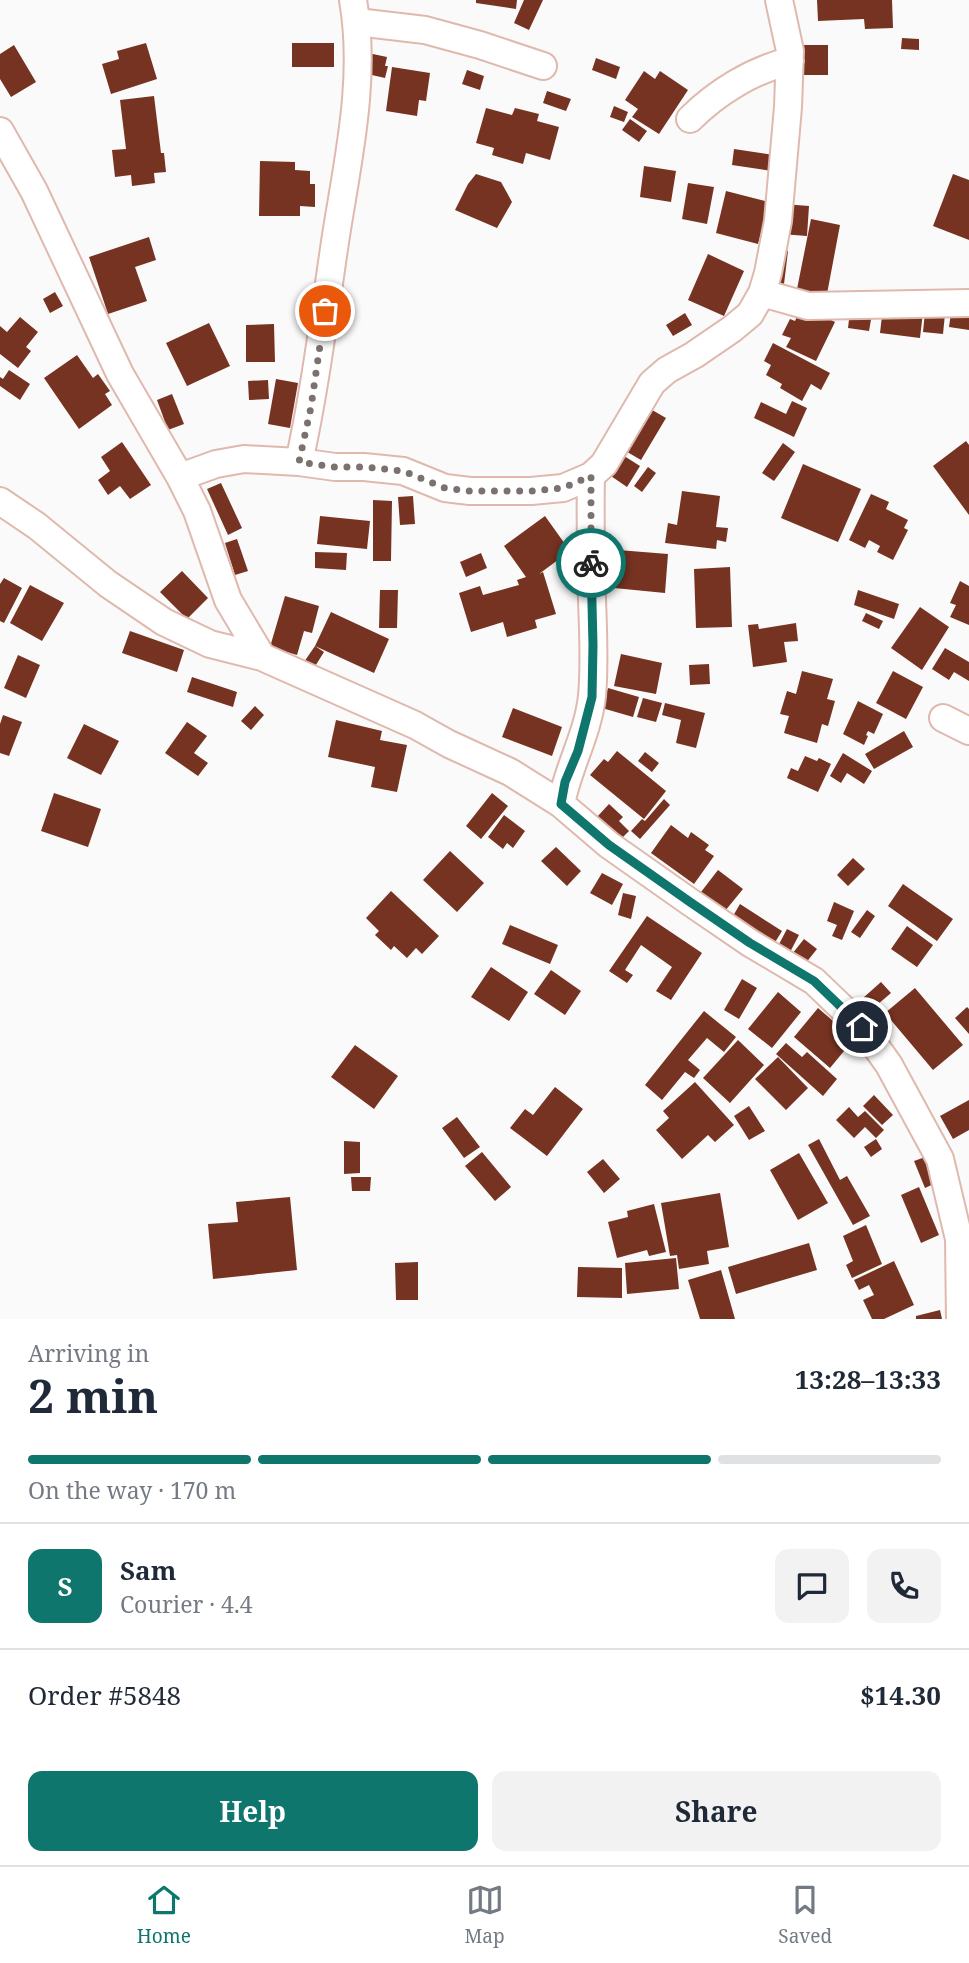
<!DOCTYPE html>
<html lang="en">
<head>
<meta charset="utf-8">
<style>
	:root { --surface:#fff; --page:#f2f2f3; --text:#1f2937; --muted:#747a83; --line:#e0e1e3; --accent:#0f766e }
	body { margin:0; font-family:"Noto Serif",serif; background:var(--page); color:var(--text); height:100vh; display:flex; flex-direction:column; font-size:26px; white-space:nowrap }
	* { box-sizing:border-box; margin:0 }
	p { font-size:23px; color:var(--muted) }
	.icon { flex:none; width:38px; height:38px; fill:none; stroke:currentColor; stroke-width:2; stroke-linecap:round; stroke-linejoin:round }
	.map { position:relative; height:1319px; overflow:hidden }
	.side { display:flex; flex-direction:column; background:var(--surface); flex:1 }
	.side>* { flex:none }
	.pin { position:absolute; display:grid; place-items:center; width:60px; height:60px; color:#fff; margin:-30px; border:4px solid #fff; border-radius:50%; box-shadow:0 2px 7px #0007 }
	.courier { position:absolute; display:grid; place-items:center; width:70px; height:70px; margin:-35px; border:5px solid #0f766e; border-radius:50%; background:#fff; color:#222; box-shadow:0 2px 9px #0007 }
	.overview em { font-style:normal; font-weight:700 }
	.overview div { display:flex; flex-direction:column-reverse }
	.overview { display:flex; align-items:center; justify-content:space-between; height:119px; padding:0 28px }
	h1 { font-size:46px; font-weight:700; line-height:52px }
	.bar { display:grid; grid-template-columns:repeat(4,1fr); gap:10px 7px; align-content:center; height:84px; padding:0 28px }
	.bar i { height:9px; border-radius:5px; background:var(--line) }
	.bar .current { background:var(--accent) }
	.bar p { grid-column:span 4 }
	.line { display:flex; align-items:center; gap:18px; padding:0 28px; border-top:2px solid var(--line) }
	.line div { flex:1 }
	.round { display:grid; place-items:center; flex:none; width:74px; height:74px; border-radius:14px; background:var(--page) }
	.action { display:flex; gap:14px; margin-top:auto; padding:14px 28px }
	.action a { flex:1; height:80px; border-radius:14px; background:var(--accent); color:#fff; font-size:28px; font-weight:700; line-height:80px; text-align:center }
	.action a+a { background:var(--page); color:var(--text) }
	.dock { display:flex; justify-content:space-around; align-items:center; height:98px; border-top:2px solid var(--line); background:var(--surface); font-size:19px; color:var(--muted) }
	.dock a { display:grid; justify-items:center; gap:4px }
	.dock .current { color:var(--accent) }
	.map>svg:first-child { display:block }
</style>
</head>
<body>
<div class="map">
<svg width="969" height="1319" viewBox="0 0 969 1319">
	<rect width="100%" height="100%" fill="#fafafa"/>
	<path fill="#773321" d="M476,0H517L516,9L476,3Z
		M524,0H543L529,30L514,23Z
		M817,0H892L893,28L865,29L864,19L818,21Z
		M902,38L919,39V50L901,49Z
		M146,43L157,79L111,94L102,64L119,59L117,51Z
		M292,43H334V67H292Z
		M14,45L36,82L11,97L0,79V54Z
		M804,45H828V75H804Z
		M368,53L387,57L385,66H388L385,78L363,73Z
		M596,58L620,67L616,79L592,70Z
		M392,67L430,73L426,101L419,100L417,116L386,111Z
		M467,70L484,76L480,90L462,84Z
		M644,71L655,79L660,71L688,90L659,134L632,117L638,109L625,100Z
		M547,91L571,99L566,111L543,103Z
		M154,96L161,153H164L166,172L154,173L155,183L132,186L131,175L115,177L112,150L126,149L120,100Z
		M614,106L628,112L624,122L610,117Z
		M486,108L512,115L515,108L539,114L537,121L559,127L550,160L526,153L523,164L492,155L494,148L476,143Z
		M630,119L647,131L639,142L622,130Z
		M734,149L774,155L772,171L732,165Z
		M260,161L295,162V170L310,171V184H315V207L300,206V216H259Z
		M644,166L676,171L671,202L640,197Z
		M476,174L501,182L512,202L497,228L455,210L468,184Z
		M953,174L969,180V240L933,226Z
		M688,183L714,187L707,224L682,219Z
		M726,191L769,202L758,244L716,233Z
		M783,204L809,206L807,236L781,234Z
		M811,219L840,225L827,294L797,289Z
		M149,237L156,260L135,267L147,301L108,314L89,257Z
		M781,250L788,251L784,284L777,283Z
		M708,254L744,271L724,316L688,300Z
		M55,292L63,306L50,313L43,299Z
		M952,306L969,308V330L949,327Z
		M883,307L923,312L920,338L880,333Z
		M808,309L835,322L816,361L786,347L791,338L782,335L790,319L795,321L798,314Z
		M850,311L872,314L869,331L848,328Z
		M925,312L945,314L943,334L923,332Z
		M685,313L692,325L673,336L666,325Z
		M20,317L38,332L26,347L31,351L18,368L0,354V326L7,332Z
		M209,323L230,366L187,386L166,343Z
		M274,324L275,362H246V325Z
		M773,343L830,373L821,390L811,384L802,401L780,388L782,384L766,375L771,365L764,361Z
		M77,355L93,378L98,374L110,391L105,394L112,405L79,429L44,378Z
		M9,370L30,384L20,400L0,386V377L3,379Z
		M276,379L298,383L290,428L268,424Z
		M268,380L269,399L249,400L248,381Z
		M172,394L184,424L168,430L157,400Z
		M792,401L807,408L794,437L754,418L761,402L786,414Z
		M647,407L666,418L641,460L622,449Z
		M966,441L969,445V515L933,466Z
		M122,442L151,485L130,499L120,486L108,495L98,480L110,471L101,457Z
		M783,443L795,452L774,481L762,473Z
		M621,454L640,466L627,487L608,474Z
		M803,464L861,489L838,542L781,518Z
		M648,467L656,473L642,492L634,486Z
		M221,483L242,528L228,535L207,489Z
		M682,491L720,496L716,527L728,528L726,542L717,540L716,549L665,543L668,523L677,525Z
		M871,494L889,502L886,509L908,520L904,528L908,530L893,560L877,552L880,546L869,540L865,548L849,540Z
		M413,496L415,524L400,525L398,497Z
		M373,500L392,501L391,561H373Z
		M320,516L370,521L367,549L317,544Z
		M545,516L570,551L539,574L543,572L556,614L535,620L537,628L507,637L503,622L471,632L459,593L480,586L483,595L519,585L517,580L526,577L504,546Z
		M237,539L248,571L235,575L225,543Z
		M618,550L668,554L665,593L614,588Z
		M315,552L347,553L346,570L315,568Z
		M481,553L487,568L466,577L460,562Z
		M730,567L732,627L696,628L694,569Z
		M182,571L208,598L187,619L160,592Z
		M4,578L22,588L4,623L0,621V584Z
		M960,581L969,586V625L950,617L956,605L950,603Z
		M30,585L64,603L42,641L10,623Z
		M380,590H398L397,628H379Z
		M858,590L899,604L894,619L854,605Z
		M285,596L319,606L312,633L304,631L297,655L270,647Z
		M920,607L949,627L922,670L891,648Z
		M331,612L389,639L374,673L315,646Z
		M866,613L883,621L879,629L862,621Z
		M796,623L798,641L784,642L787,662L753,667L748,625L758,624L759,629Z
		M130,631L184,650L177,672L122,653Z
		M315,646L324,652L314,668L304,662Z
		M945,648L969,662V681L954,672L949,680L932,669Z
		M621,654L662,663L656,694L614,686Z
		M18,655L40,665L26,698L4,688Z
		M709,664L710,684L690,685L689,665Z
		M802,671L833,679L827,699L835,701L828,726L822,724L817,743L784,733L789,716L780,714L787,691L796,694Z
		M893,671L923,687L906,719L876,703Z
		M192,677L237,692L233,707L187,692Z
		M608,688L639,697L633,717L602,708Z
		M643,698L662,703L656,722L637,717Z
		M858,701L883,714L874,734L868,731L866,735L868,736L864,745L843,734Z
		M665,703L705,713L696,748L676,743L681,720L662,715Z
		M255,706L264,715L251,730L241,721Z
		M513,708L562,727L552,756L502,737Z
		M3,715L22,722L9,756L0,753V724Z
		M336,720L382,731L380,740L407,745L397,792L371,787L375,767L328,757Z
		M187,722L207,736L194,753L208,763L198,776L165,753Z
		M84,724L119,741L101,775L67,758Z
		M904,731L913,747L874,769L865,754Z
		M617,751L666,791L644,819L590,775L604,759L608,762Z
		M645,752L659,763L652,772L638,761Z
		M843,753L872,771L864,784L847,773L841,783L830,776Z
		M805,756L817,761L819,758L831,764L818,792L787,778L791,768L798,771Z
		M54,793L101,809L88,847L41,831Z
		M492,793L508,806L481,839L466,826Z
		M664,799L670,805L640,839L631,831L642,819L645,821Z
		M609,804L623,817L619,821L629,831L621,839L597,817Z
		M504,815L525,831L513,848L507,843L503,849L488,837Z
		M671,825L688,838L691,832L709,845L705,850L714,856L694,884L651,853Z
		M556,847L581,871L567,886L541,861Z
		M450,851L484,883L457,912L423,880Z
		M853,858L865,869L848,886L837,875Z
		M718,870L743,889L725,911L701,892Z
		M602,873L623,884L612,905L590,893Z
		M903,884L953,919L937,941L888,906Z
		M391,891L439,936L422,954L416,948L407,958L394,946L391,950L375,935L379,931L366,918Z
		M623,893L636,896L631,919L618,915Z
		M834,902L854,911L842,940L832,936L837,925L827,921Z
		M740,904L782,931L774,944L733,916Z
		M867,910L875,916L860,938L851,932Z
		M647,916L702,953L671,1000L656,991L672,967L641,945L625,970L633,975L627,983L609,971Z
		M510,925L558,945L550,964L502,944Z
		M907,926L933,945L917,967L891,949Z
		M787,929L799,935L789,954L777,948Z
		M804,939L817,949L805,964L792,954Z
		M491,967L528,992L509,1021L471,997Z
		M551,970L581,991L565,1015L534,994Z
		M742,979L757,988L739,1019L724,1010Z
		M881,982L891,993L863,1017L854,1006Z
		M915,988L963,1045L933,1070L885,1013Z
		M778,992L801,1012L772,1048L748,1029Z
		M967,1007L969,1009V1034L955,1018Z
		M818,1008L854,1039L830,1068L794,1037Z
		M704,1011L736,1037L724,1052L707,1038L688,1060L700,1070L694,1078L685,1072L662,1100L645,1085Z
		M738,1040L764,1065L730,1103L703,1078Z
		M786,1043L802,1057L807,1052L837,1079L823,1096L776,1054Z
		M355,1045L398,1076L374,1109L331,1077Z
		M778,1057L808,1088L786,1110L755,1079Z
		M695,1082L734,1125L715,1142L708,1135L682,1159L656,1130L669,1118L663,1111Z
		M555,1087L583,1109L547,1156L510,1128L525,1109L533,1115Z
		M874,1095L893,1115L882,1125L863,1106Z
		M969,1100V1130L953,1139L940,1116Z
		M749,1106L765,1131L749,1140L734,1116Z
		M849,1107L858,1117L865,1111L884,1130L876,1138L865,1127L854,1138L836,1120Z
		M457,1117L480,1147L464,1158L442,1128Z
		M819,1139L840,1180L847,1176L870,1216L853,1225L808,1145Z
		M876,1139L882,1149L871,1157L864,1147Z
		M344,1141L360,1142V1173L344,1174Z
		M482,1152L511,1187L495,1201L465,1166Z
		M799,1153L828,1203L798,1220L770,1170Z
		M928,1156L938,1182L925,1188L914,1161Z
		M603,1159L620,1179L604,1193L587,1172Z
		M351,1177H371L370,1191H352Z
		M919,1187L939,1235L921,1243L901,1195Z
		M720,1193L729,1247L707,1251L709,1264L679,1269L677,1255L670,1256L661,1203Z
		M290,1197L297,1270L213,1279L208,1224L238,1222L236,1202Z
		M654,1204L666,1252L649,1256L647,1250L617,1258L608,1222L628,1217L627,1211Z
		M866,1225L882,1264L852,1278L846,1265L853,1261L843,1236Z
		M809,1243L817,1270L736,1294L728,1267Z
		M676,1258L679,1289L627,1294L625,1263Z
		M894,1261L914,1305L884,1319H872L863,1300L874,1295L869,1285L859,1290L854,1280Z
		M418,1262V1300H396L395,1263Z
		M578,1267L622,1268V1298L577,1297Z
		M721,1270L735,1319H700L688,1280Z
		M940,1310L942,1319H916V1316Z"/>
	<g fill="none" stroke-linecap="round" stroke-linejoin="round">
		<g stroke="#dfb9ae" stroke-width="30">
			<path id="street" d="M357,22L425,30L480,45L543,66
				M690,119C717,92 753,70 790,61
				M0,131L34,191L120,374L180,477L197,511L228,600L262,657
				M762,293L808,306L969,303
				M299,462C315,390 324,316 335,242C347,163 367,81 353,0
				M180,477L216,464L244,459L299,462L335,467H364L403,471L445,488L470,491H531L563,488L591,476L604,464L652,383L667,370L694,355L732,329L750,314L762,293L768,273L778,221L788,107L790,51L779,0
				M0,501L37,526L108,584L164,622L210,644L262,657L415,725L449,744L510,772L561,804L609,845L690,902L750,943L814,981L862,1027L889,1065L940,1159L959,1239L960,1319
				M943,718L969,731
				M561,804C568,767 588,734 592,696C595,664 593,631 592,599C591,558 590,517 591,476"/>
		</g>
		<use href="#street" stroke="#fff" stroke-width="26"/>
	</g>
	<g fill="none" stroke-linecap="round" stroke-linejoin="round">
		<path stroke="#7b726f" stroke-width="7" stroke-dasharray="0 12.6" d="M325,311L311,407L299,462L334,467H364L403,471L445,488L470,491H531L563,488L591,476V563"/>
		<path stroke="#0f766e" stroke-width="9" d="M591,563L593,645L592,697L578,751L565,782L561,804L609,845L690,902L750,943L814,981L862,1027"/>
	</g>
</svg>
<div class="pin" style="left:325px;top:311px;background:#ea580c"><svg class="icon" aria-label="bag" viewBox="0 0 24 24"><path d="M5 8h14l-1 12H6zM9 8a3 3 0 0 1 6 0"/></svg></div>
<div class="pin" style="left:862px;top:1027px;background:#1f2937"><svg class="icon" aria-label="home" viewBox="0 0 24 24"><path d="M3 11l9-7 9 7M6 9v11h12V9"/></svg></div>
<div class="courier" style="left:591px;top:563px"><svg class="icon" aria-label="bike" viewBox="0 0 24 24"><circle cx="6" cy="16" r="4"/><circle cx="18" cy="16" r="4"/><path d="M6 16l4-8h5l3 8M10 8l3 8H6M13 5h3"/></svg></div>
</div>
<section class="side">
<div class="overview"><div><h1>2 min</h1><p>Arriving in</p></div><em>13:28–13:33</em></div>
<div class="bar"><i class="current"></i><i class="current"></i><i class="current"></i><i></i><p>On the way · 170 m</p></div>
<div class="line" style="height:126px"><b class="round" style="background:var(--accent);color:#fff">S</b><div><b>Sam</b><p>Courier · 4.4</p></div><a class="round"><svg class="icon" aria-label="chat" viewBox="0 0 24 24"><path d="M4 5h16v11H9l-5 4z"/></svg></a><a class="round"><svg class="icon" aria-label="phone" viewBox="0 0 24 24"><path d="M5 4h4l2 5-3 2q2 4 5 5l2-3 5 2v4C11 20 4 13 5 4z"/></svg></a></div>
<div class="line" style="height:91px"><div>Order #5848</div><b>$14.30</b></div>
<div class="action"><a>Help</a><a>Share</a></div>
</section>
<nav class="dock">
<a class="current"><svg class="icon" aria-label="home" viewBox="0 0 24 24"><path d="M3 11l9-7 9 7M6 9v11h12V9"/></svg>Home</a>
<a><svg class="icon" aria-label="map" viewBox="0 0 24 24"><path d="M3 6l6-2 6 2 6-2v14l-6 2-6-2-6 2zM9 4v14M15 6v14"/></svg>Map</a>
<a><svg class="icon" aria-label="saved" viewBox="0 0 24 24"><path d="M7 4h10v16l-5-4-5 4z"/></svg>Saved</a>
</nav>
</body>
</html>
